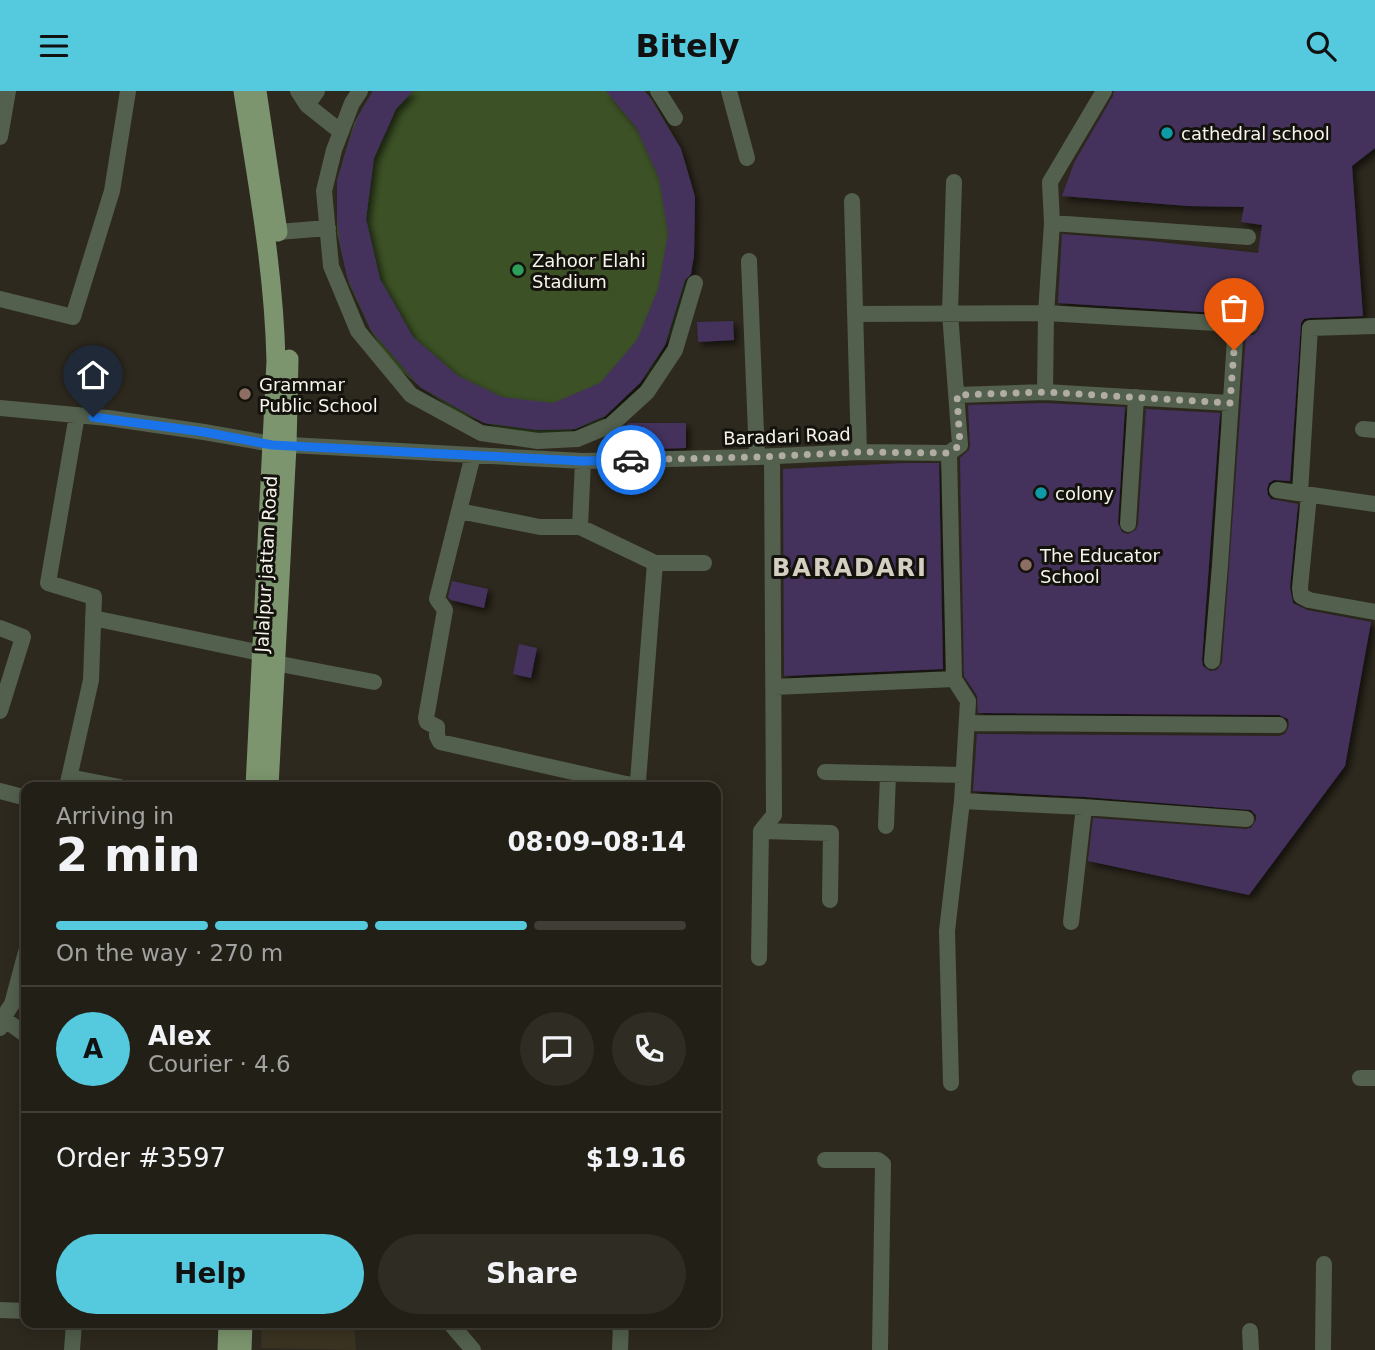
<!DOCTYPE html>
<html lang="en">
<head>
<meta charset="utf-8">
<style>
	:root { --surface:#221f16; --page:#2e2c23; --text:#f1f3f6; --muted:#a2a2a1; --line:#3f3d35; --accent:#55cadf }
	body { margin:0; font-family:"DejaVu Sans",sans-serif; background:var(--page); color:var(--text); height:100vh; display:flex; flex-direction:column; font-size:26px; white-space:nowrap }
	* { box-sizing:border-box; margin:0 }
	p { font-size:23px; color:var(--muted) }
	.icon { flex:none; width:38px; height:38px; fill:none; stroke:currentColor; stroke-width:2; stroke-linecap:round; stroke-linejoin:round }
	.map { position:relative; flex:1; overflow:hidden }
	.side { position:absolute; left:21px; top:691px; width:700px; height:546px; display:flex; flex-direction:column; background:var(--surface); border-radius:14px; box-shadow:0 4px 18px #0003,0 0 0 2px var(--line) }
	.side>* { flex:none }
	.pin { position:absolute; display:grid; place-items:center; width:60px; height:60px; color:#fff; margin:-72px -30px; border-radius:50% 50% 50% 0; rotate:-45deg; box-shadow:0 0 7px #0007 }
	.pin .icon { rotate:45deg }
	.courier { position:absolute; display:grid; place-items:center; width:70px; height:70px; margin:-35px; border:5px solid #1a73e8; border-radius:50%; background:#fff; color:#222; box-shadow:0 2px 9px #0007 }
	.overview em { font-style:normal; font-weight:700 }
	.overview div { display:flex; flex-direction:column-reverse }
	.overview { display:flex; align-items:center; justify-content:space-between; height:119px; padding:0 35px }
	h1 { font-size:46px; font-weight:700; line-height:52px }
	.bar { display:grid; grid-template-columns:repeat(4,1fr); gap:10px 7px; align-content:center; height:84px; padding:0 35px }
	.bar i { height:9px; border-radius:5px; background:var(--line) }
	.bar .selected { background:var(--accent) }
	.bar p { grid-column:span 4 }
	.line { display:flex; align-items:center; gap:18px; padding:0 35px; border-top:2px solid var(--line) }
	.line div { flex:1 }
	.round { display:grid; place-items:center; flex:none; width:74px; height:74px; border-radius:37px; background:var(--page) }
	.cta { display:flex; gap:14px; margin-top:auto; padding:14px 35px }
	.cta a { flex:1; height:80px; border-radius:42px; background:var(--accent); color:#111; font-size:28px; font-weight:700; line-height:80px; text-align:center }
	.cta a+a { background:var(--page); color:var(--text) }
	header { display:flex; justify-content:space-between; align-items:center; height:91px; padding:0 35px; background:var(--accent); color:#111; font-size:32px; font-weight:700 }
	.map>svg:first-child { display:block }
</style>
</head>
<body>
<header><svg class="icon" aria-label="menu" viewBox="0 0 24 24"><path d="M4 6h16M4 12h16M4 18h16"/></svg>Bitely<svg class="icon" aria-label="search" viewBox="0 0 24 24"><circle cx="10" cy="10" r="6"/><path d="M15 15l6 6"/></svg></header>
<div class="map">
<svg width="1375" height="1259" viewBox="0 0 1375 1259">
	<defs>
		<filter id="shadow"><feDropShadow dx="4" dy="4" stdDeviation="3.5" flood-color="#0009"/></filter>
	</defs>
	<rect width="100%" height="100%" fill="#2e291e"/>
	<path fill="#3a3322" d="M262,1232H354L356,1259L261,1257Z"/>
	<path fill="#3c5125" d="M373,0H644L653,9L681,58L695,106L694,164L683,223L649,283L600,331L557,344L511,342L457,321L420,296L391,271L372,242L349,193L337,142V90L354,32Z"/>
	<path fill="#44325c" filter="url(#shadow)" d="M373,0H413L396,18L374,67L366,128L380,188L413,246L458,285L502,306L553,312L600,292L637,249L658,198L668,143L659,87L636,36L606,0H644L649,5L681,58L695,106L694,164L691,183L685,189L665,254L640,292L605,325L575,338L538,339L484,332L420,296L371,239L347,186L340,153L337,127V90L350,47L358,25Z
		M1114,0H1375V57L1352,75L1363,225L1310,227L1304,228L1301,232L1290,390L1274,389L1269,392L1267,398L1268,404L1271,408L1298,413L1290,496L1293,512L1307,519L1371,531L1345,675L1249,804L1088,770L1093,727L1246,738L1251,737L1256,729V724L1251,719L1085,706L973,700L977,643L1279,645L1285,643L1289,635L1288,628L1279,624L978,622L977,605L964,585L960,367L969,359L970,354L968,314L1045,312L1125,316L1118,432L1122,441L1128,443L1136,439L1138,434L1146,318L1220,322L1202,569L1203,575L1210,580L1217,579L1222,572L1246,244H1254L1258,240L1260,235V230L1256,226L1251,224L1058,212L1062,143L1150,150L1258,162L1262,134L1241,131L1244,116L1188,115L1062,105L1074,72L1113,5Z
		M733,230L734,249L698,251L697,231Z
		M629,332H686V357L622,359V338Z
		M905,372H939L943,578L784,585L783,378Z
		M452,490L488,498L484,517L451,509L448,506Z
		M519,553L537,557L531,587L513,583Z"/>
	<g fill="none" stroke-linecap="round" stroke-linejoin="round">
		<path stroke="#53604d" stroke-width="16" d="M298,0L307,14L341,41
			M360,0L352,12L334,59L324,100L331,175L358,240L411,304L481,342L538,350L577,348L611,334L647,301L675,259L695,192
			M658,0L675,27
			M729,0L747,67
			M307,14L317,0
			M0,46L8,0
			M852,110L859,361
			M1052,132L1248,146
			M278,141L328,137
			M749,170L757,366
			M0,208L73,226L112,100L128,0
			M855,223L1046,222L1250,234
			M1045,301L1046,222L1052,132L1050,91L1104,0
			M957,304L1045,301L1230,312
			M0,317L108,327L204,341L272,353L583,370L757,366L859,361L949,362L960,354L950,222L954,91
			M1363,338L1375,339
			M949,362L954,588L968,610L962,710L947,840L951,992
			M473,364L437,508L445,519L426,627L427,631L437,636V645L440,651L626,693L633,694L638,690L655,472
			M583,370L580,436L655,472H704
			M1277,399L1375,413
			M1300,402L1310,237L1375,235
			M1309,404L1300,497L1301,505L1309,509L1375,521
			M459,420L540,436H580
			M1128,433L1136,306
			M93,527L261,562
			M0,537L23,546L0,620
			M1212,570L1220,474L1236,233
			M275,572L374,591
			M774,596L954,588
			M967,632L1279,634
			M825,681L963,684
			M69,686L120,696
			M67,696L91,589L94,506L48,492L77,324
			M0,700L19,705
			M962,710L1084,716L1246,728
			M886,735L888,684
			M761,740L831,742L830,809
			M1071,831L1084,716
			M759,867L761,740L774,724L772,365
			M0,925L26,944
			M0,937L3,927L12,913L26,861
			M1360,987H1375
			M825,1069H878L883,1073L880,1259
			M0,1219L26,1220
			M450,1232L473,1259
			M1250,1240L1251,1259
			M72,1259L74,1232
			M620,1259L621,1232
			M1323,1259L1324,1173"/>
		<path stroke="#7c956e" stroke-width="19" d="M243,0C257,89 274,179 276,270L255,696
			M257,0L278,141
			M269,696L287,355L289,268
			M227,1259L228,1232
			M242,1259L243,1232"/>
	</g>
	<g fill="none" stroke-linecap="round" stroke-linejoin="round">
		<path stroke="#b1ada4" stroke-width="7" stroke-dasharray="0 12.6" d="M631,369L757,366L859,361L949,362L960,354L957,304L1045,301L1230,312L1234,259"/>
		<path stroke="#1a73e8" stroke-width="9" d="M93,326L204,341L272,354L583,370L631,369"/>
	</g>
	<g fill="#0f9aa8" stroke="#14120d" stroke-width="2.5">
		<circle cx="1167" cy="42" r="7"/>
		<circle cx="1041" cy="402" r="7"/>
	</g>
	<circle fill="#2e9e5b" stroke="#14120d" stroke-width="2.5" cx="518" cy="179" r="7"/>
	<g fill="#8d6e63" stroke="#14120d" stroke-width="2.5">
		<circle cx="245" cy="303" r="7"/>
		<circle cx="1026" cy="474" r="7"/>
	</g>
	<g text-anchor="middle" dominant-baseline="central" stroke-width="6" stroke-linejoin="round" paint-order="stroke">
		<g font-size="18" fill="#f7f4ec" stroke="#14120d" text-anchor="start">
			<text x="1181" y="42">cathedral school</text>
			<text x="532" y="169">Zahoor Elahi<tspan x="532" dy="21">Stadium</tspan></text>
			<text x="259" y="293">Grammar<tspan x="259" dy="21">Public School</tspan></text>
			<text x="1055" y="402">colony</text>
			<text x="1040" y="464">The Educator<tspan x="1040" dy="21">School</tspan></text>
		</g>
		<g font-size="18" fill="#f7f4ec" stroke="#14120d">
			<text transform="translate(787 345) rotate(-2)">Baradari Road</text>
			<text transform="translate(266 473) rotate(-87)">Jalalpur jattan Road</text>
		</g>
		<g font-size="24" font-weight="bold" letter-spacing="2" fill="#d5cfc1" stroke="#14120d">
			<text x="850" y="477">BARADARI</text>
		</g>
	</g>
</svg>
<div class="pin" style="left:1234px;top:259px;background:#ea580c"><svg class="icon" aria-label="bag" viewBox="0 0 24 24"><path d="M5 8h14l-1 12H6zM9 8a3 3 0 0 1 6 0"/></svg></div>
<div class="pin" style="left:93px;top:326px;background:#1f2937"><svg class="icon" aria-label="home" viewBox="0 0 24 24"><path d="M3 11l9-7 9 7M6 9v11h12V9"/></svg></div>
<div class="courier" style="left:631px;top:369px"><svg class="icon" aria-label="car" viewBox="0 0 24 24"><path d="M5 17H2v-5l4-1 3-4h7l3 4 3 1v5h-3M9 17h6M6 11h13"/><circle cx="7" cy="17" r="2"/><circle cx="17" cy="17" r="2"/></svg></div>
<section class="side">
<div class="overview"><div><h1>2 min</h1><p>Arriving in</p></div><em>08:09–08:14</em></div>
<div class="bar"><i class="selected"></i><i class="selected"></i><i class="selected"></i><i></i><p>On the way · 270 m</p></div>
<div class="line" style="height:126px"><b class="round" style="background:var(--accent);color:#111">A</b><div><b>Alex</b><p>Courier · 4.6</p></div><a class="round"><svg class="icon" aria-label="chat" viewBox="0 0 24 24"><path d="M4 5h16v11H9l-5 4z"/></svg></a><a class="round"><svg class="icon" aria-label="phone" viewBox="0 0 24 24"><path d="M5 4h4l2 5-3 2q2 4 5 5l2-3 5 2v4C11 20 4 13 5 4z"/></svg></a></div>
<div class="line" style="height:91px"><div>Order #3597</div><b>$19.16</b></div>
<div class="cta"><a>Help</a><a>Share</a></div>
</section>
</div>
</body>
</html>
